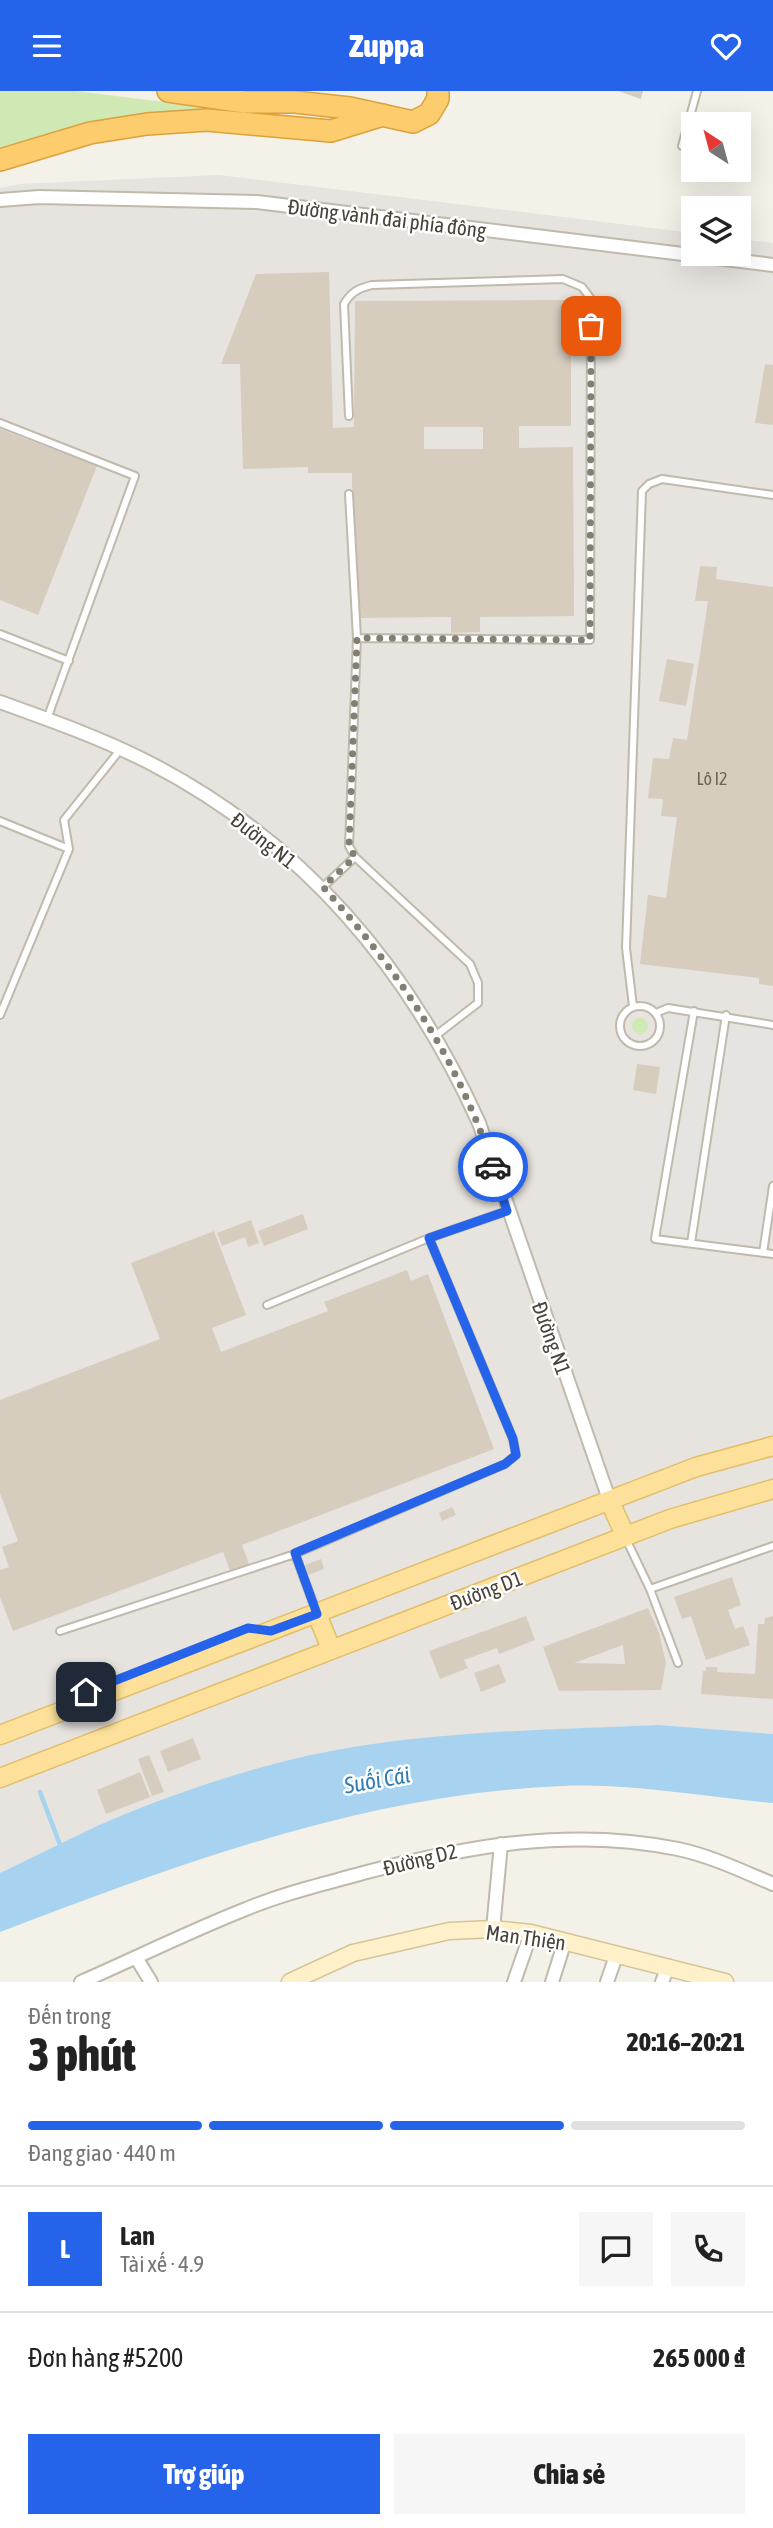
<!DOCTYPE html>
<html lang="vi">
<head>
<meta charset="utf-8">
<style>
	:root { --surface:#fff; --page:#f6f6f6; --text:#222; --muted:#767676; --line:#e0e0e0; --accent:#2563eb }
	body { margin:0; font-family:"Asap Condensed",sans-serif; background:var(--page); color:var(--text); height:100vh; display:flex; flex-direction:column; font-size:26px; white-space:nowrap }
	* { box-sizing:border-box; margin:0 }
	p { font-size:23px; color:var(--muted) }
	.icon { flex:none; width:38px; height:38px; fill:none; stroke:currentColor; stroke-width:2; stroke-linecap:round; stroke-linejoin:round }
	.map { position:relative; height:1891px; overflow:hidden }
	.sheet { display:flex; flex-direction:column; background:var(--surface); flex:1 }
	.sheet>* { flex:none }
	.needle { width:46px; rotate:324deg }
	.fabs { position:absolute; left:681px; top:21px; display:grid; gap:14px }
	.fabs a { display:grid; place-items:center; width:70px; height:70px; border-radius:0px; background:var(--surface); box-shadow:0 7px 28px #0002; font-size:35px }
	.pin { position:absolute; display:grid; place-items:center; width:60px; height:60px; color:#fff; margin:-30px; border-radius:14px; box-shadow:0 4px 10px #0006 }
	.courier { position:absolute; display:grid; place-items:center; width:70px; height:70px; margin:-35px; border:5px solid #2563eb; border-radius:50%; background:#fff; color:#222; box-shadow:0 2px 9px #0007 }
	.overview em { font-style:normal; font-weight:800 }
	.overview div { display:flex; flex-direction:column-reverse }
	.overview { display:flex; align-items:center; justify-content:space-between; height:119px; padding:0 28px }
	h1 { font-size:46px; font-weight:800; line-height:52px }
	.bar { display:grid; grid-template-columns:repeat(4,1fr); gap:10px 7px; align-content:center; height:84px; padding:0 28px }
	.bar i { height:9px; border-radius:5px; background:var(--line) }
	.bar .active { background:var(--accent) }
	.bar p { grid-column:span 4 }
	.line { display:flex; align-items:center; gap:18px; padding:0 28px; border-top:2px solid var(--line) }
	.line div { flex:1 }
	.round { display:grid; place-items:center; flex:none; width:74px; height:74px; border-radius:0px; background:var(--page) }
	.action { display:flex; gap:14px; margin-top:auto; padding:14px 28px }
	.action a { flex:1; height:80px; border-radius:0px; background:var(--accent); color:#fff; font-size:28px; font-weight:800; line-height:80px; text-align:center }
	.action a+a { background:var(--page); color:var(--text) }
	header { display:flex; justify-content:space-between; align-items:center; height:91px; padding:0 28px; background:var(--accent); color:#fff; font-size:32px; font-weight:800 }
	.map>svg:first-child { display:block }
</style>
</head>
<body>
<header><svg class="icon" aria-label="menu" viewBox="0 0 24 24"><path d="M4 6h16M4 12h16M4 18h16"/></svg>Zuppa<svg class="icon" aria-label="heart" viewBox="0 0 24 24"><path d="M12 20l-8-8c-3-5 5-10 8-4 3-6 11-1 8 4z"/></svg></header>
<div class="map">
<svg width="773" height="1891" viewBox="0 0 773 1891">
	<rect width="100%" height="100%" fill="#f4f1e9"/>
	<path fill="#e7e3de" d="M219,84L693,142V163H738L739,148L773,152V1643L659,1634L563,1638L461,1644L305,1665L189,1700L96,1736L0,1782V97L20,93Z"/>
	<path fill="#d0e8b3" d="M0,0H76L227,19L109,28L0,56Z
		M632 935a8 8 0 1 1 16 0a8 8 0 1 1-16 0Z"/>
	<path fill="#e6e4e1" d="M677,917L773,929V1156L639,1140Z"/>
	<path fill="#a7d2f0" d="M659,1634L773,1643V1712C703,1706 632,1692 562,1695C366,1703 181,1772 0,1841V1782C32,1767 63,1751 95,1736C158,1708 239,1680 306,1665C421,1640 542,1639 659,1634Z"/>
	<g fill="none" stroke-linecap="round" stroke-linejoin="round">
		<path stroke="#a7d2f0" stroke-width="4.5" d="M40,1701L62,1759"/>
	</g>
	<path fill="#d6cdbf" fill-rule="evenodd" d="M618,0H643L641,8Z
		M329,181L333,337L354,336L355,210L571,209V335H519V357L573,356L574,525L480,526V541L451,542V526L353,527L352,382H308V376L243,378L240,273H221L256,183ZM424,336H483V358H424Z
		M765,273L773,274V334L755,332Z
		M0,338L97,375L38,524L0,509Z
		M700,475L717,476L716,488L773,496V895L759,893V887L640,873L648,804L666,807L677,726L661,725L663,708L648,707L653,667L669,668L673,647L687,649L708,510H695Z
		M667,568L694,573L686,615L659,610Z
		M637,973L660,976L656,1003L633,999Z
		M303,1123L308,1138L264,1155L258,1140Z
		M251,1129L259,1152L248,1156L245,1146L222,1155L217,1142Z
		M214,1140L246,1224L212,1237L221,1261L328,1220L324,1211L407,1179L411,1190L428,1183L494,1358L242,1454L249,1473L230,1480L223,1461L13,1540L0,1506V1479L9,1476L2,1456L18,1450L0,1402V1309L160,1248L131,1172Z
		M452,1416L456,1424L442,1430L439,1422Z
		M321,1468L324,1478L308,1484L305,1474Z
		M732,1486L741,1514L728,1519L735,1538L743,1535L750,1554L706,1569L691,1525L682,1528L674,1506Z
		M648,1517L659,1542L666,1572L661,1599L559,1600L543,1556ZM623,1554L625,1573L574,1572Z
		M526,1525L535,1549L499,1563L497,1557L464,1569L468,1577L440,1588L429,1560Z
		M773,1525V1608L701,1603L703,1580H706V1576H718L717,1581L755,1583L758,1533H764L765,1527Z
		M499,1573L506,1591L481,1601L474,1582Z
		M193,1647L201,1668L168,1681L160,1660Z
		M149,1664L164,1701L152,1705L138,1668Z
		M140,1681L150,1706L106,1723L97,1699Z"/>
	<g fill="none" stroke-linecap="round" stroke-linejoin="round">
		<g stroke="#c0b9ac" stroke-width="10">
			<path id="lane" d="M682,55L697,0
				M349,325L344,213C351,201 359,197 372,194L563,188L582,196L591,208L590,549L357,547
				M0,332L135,385L47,628
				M349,403L357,547L349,755L355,766L470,873L478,892V912L435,945
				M0,543L69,570
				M0,730L69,758
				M323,796L355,766
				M620 935a20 20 0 1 1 40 0a20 20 0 1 1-40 0Z
				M633,915L626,857L642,400L649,393L662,388L773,404
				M694,920L655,1148L773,1163
				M656,922L668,917L773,934
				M0,924L69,758L64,729L120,659
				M691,1152L726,924
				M763,1162L773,1095
				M267,1214L429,1147L507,1120
				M626,1448L650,1498L678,1572
				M295,1463L316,1520
				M650,1498L773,1455
				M60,1540L295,1463L505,1373L516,1364L513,1348L429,1147"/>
		</g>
		<g stroke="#c0b9ac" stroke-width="16">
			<path id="street" d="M0,109L39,106L257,111L773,174
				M0,611C50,629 101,647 148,671C302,750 409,877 479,1032L610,1411
				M493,1838L501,1753
				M137,1868L151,1891
				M81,1891C136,1867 190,1840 246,1818C284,1802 324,1793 363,1782C468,1755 570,1736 678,1758C711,1765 742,1780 773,1793
				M514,1891L531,1842
				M552,1891L565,1850
				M607,1891L616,1865
				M662,1891L668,1875"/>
		</g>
		<g stroke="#d4c599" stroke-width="19">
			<path id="secondary" d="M290,1891L353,1862L449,1840L493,1838L531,1842L725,1891"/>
		</g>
		<g stroke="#e3be69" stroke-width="21">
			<path id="primary" d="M610,1411L626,1446
				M317,1523L331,1558
				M0,1644L696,1376L773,1355
				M0,1687L670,1428L773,1398"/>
		</g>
		<g stroke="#dca13c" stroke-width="24">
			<path id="highway" d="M168,0L245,11H295L350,17L413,31L429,23L438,8V0
				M0,69L90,42L147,33L207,29L331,40L383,24"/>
		</g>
		<use href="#lane" stroke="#fff" stroke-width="6"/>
		<use href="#street" stroke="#fff" stroke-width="12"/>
		<use href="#secondary" stroke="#fef1ca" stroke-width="16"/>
		<use href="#primary" stroke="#fde19a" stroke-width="18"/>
		<use href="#highway" stroke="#fccc6d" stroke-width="21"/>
	</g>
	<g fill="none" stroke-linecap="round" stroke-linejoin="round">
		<path stroke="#847f75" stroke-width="7" stroke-dasharray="0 12.6" d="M493,1076C459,969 398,879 323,796L355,766L349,755L357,547L590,549L591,235"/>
		<path stroke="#2563eb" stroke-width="9" d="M86,1601L248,1537L271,1540L317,1523L295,1462L505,1373L516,1364L513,1348L429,1147L507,1120L493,1076"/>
	</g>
	<g text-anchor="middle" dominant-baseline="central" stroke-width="5" stroke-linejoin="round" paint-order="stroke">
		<g font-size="18" fill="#6c6559">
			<text x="712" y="687">Lô I2</text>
		</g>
		<g font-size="21" fill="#484237" stroke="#fff">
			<text transform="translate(387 127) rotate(7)">Đường vành đai phía đông</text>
			<text transform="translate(264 749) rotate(38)">Đường N1</text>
			<text transform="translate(552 1247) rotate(70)">Đường N1</text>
			<text transform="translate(486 1499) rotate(-21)">Đường D1</text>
			<text transform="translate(420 1768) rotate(-14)">Đường D2</text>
			<text transform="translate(526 1846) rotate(8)">Man Thiện</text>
		</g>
		<g font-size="23" font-style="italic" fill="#317cb3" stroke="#fff">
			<text transform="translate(377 1689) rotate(-10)">Suối Cái</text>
		</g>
	</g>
</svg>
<div class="fabs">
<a><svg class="needle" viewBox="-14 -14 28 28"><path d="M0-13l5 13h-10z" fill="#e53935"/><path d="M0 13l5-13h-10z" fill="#767676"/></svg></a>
<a><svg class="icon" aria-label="layers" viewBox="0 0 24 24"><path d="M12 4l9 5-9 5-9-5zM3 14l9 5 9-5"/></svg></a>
</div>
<div class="pin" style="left:591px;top:235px;background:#ea580c"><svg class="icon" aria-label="bag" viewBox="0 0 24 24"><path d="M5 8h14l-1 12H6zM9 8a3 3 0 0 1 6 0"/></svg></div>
<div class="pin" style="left:86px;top:1601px;background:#1f2937"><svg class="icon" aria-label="home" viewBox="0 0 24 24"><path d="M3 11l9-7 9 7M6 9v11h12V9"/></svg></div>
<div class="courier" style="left:493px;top:1076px"><svg class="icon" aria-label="car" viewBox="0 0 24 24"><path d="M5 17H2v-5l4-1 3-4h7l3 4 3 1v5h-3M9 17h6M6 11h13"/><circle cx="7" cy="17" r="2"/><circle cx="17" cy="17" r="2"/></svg></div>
</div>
<section class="sheet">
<div class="overview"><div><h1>3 phút</h1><p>Đến trong</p></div><em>20:16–20:21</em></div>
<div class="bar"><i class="active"></i><i class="active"></i><i class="active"></i><i></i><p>Đang giao · 440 m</p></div>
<div class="line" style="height:126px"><b class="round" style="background:var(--accent);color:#fff">L</b><div><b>Lan</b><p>Tài xế · 4.9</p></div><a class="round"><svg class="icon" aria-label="chat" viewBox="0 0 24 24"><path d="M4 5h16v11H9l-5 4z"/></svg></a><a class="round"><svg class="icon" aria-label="phone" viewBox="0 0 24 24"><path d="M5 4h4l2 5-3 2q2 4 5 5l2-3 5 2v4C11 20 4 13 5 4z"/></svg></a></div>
<div class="line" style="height:91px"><div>Đơn hàng #5200</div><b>265 000 ₫</b></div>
<div class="action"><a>Trợ giúp</a><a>Chia sẻ</a></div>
</section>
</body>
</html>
